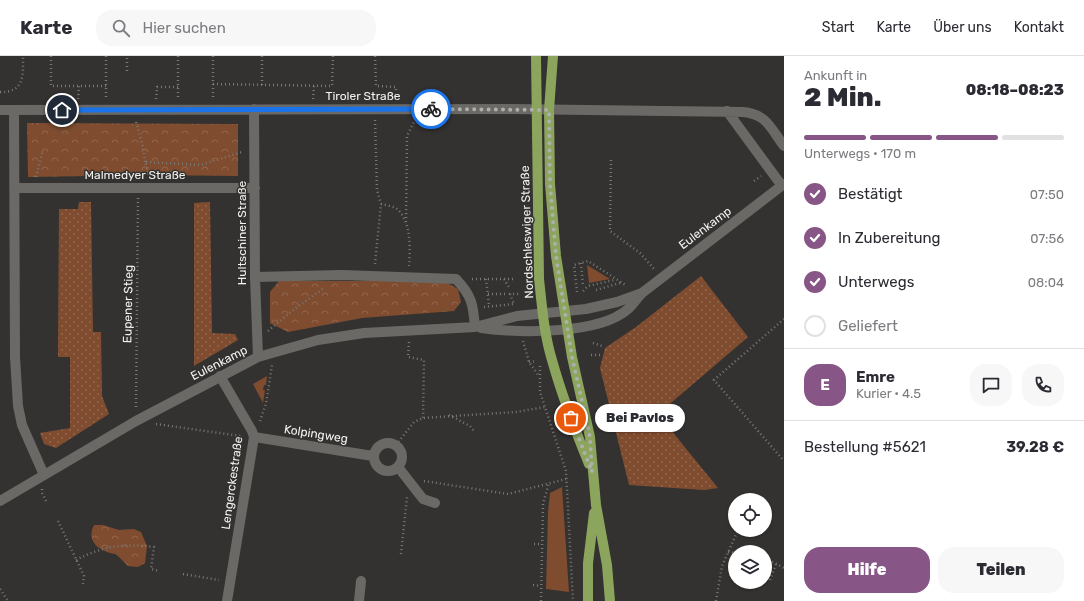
<!DOCTYPE html>
<html lang="de">
<head>
<meta charset="utf-8">
<style>
	:root { --surface:#fff; --page:#f7f7f7; --text:#2b2b33; --muted:#7c7c81; --line:#e1e1e2; --accent:#875586 }
	body { margin:0; font-family:Rubik,sans-serif; background:var(--page); color:var(--text); height:100vh; display:flex; flex-direction:column; font-size:15px; white-space:nowrap }
	* { box-sizing:border-box; margin:0 }
	p { font-size:13px; color:var(--muted) }
	.icon { flex:none; width:22px; height:22px; fill:none; stroke:currentColor; stroke-width:2; stroke-linecap:round; stroke-linejoin:round }
	.map { position:relative; flex:1; overflow:hidden }
	.details { display:flex; flex-direction:column; background:var(--surface); width:300px }
	.details>* { flex:none }
	.fabs { position:absolute; left:728px; top:437px; display:grid; gap:8px }
	.fabs a { display:grid; place-items:center; width:44px; height:44px; border-radius:50%; background:var(--surface); box-shadow:0 1px 3px #0004; font-size:20px }
	.pin { position:absolute; display:grid; place-items:center; width:34px; height:34px; color:#fff; margin:-17px; border:2px solid #fff; border-radius:50%; box-shadow:0 1px 4px #0007 }
	.courier { position:absolute; display:grid; place-items:center; width:40px; height:40px; margin:-20px; border:3px solid #1a73e8; border-radius:50%; background:#fff; color:#222; box-shadow:0 1px 5px #0007 }
	.bubble { position:absolute; height:28px; border-radius:14px; background:var(--surface); box-shadow:0 1px 3px #0004; font-size:13px; font-weight:800; line-height:28px; text-align:center }
	.summary em { font-style:normal; font-weight:800 }
	.summary div { display:flex; flex-direction:column-reverse }
	.summary { display:flex; align-items:center; justify-content:space-between; height:68px; padding:0 20px }
	h1 { font-size:26px; font-weight:800; line-height:30px }
	.bar { display:grid; grid-template-columns:repeat(4,1fr); gap:6px 4px; align-content:center; height:48px; padding:0 20px }
	.bar i { height:5px; border-radius:3px; background:var(--line) }
	.bar .selected { background:var(--accent) }
	.bar p { grid-column:span 4 }
	.line { display:flex; align-items:center; gap:10px; padding:0 20px; border-top:1px solid var(--line) }
	.line div { flex:1 }
	.round { display:grid; place-items:center; flex:none; width:42px; height:42px; border-radius:16px; background:var(--page) }
	ol { padding:0 20px; list-style:none }
	li { display:flex; align-items:center; gap:12px; height:44px }
	li p { margin-inline-start:auto }
	li .icon { padding:4px; border-radius:50%; background:var(--accent); color:#fff; stroke-width:4 }
	li:last-child { color:var(--muted) }
	li i { width:22px; height:22px; border:2px solid var(--line); border-radius:50% }
	.action { display:flex; gap:8px; margin-top:auto; padding:8px 20px }
	.action a { flex:1; height:46px; border-radius:16px; background:var(--accent); color:#fff; font-size:16px; font-weight:800; line-height:46px; text-align:center }
	.action a+a { background:var(--page); color:var(--text) }
	header { display:flex; align-items:center; gap:24px; box-sizing:border-box; height:56px; padding:0 20px; background:var(--surface); border-bottom:1px solid var(--line) }
	header strong { font-size:19px }
	nav { display:flex; gap:22px; margin-inline-start:auto; font-size:14px }
	.search { width:280px; height:36px; background:var(--page); display:flex; align-items:center; gap:10px; box-sizing:border-box; padding:0 14px; border-radius:16px; color:var(--muted); font-size:15px }
	main { display:flex; flex:1; min-height:0 }
	.map>svg:first-child { display:block }
</style>
</head>
<body>
<header>
<strong>Karte</strong>
<div class="search"><svg class="icon" aria-label="search" viewBox="0 0 24 24"><circle cx="10" cy="10" r="6"/><path d="M15 15l6 6"/></svg>Hier suchen</div>
<nav><a>Start</a><a>Karte</a><a>Über uns</a><a>Kontakt</a></nav>
</header>
<main>
<div class="map">
<svg width="784" height="545" viewBox="0 0 784 545">
	<defs>
		<pattern id="forest-crowns" width="20" height="18" patternUnits="userSpaceOnUse"><rect width="20" height="18" fill="#7f4c2f"/><path d="M2 6a3 3 0 1 1 6 0M12 15a3 3 0 1 1 6 0" fill="none" stroke="#92664e"/></pattern>
		<pattern id="garden-dots" width="8" height="8" patternUnits="userSpaceOnUse"><rect width="8" height="8" fill="#7f4c2f"/><path d="M2 2h.1M6 6h.1" fill="none" stroke="#92664e" stroke-width="1.8" stroke-linecap="round"/></pattern>
	</defs>
	<rect width="100%" height="100%" fill="#333230"/>
	<path fill="#7f4c2f" d="M587,209L610,223L589,227Z
		M267,320L266,329H264L263,334H265L263,347L253,328Z
		M562,431L569,536L546,533L548,456L550,437Z"/>
	<path fill="url(#forest-crowns)" d="M27,67L238,68V120L150,119L28,121Z
		M279,225H444L458,233L461,246L454,255L362,262L288,276L270,267V236Z
		M94,469H103L119,474L134,473L141,476L147,490L145,507L138,511L128,510L116,498C101,496 85,486 94,469Z"/>
	<path fill="url(#garden-dots)" d="M79,146H91L93,276H101L102,340L109,358L56,392L44,388L40,377L70,372V301H58L59,153H78Z
		M210,146L212,277L235,278L238,284L194,310V147Z
		M701,220L748,281L658,358L718,432L704,434L629,429L600,312L605,292L636,271Z"/>
	<g fill="none" stroke-linecap="round" stroke-linejoin="round">
		<path stroke="#797876" stroke-width="2.5" stroke-dasharray="1 3" stroke-linecap="butt" d="M51,0V30H106
			M106,0V43
			M178,0V41
			M375,0L376,30L396,31V43
			M127,15V0
			M213,28L332,30L333,0
			M262,29V0
			M0,36C25,37 23,18 23,0
			M213,41V0
			M78,43L79,30
			M156,43L157,31H178
			M313,43L314,30
			M375,64L377,134L381,148L375,208
			M136,66L143,91L145,106
			M611,104L610,175L640,197L655,214
			M150,120L145,106L201,109L242,96
			M36,121L43,94
			M754,125L761,120
			M381,148C386,149 393,150 397,153C412,166 410,193 409,211
			M406,166L407,80L415,64
			M581,207L583,230
			M472,223H515
			M486,223L489,249
			M504,223L510,233
			M596,234L620,227
			M583,235L588,230L614,224
			M577,236L574,209L588,205L627,230
			M488,238H507
			M484,251L514,248L510,238H519
			M784,263L714,324L784,405
			M268,275L292,255L324,232
			M523,285L529,306L539,320
			M409,286L408,301L424,304L423,362
			M593,287L602,290
			M591,299H600
			M529,306L537,305
			M540,310V336L566,415L573,545
			M136,351L138,142
			M449,359L470,370L474,375
			M260,365L266,348L272,309
			M156,368L241,380
			M396,389L414,366L423,362L516,356L545,351
			M424,425L508,438L566,423
			M42,433V437L46,445
			M58,465L84,520L83,528
			M534,488H542
			M728,496L735,497
			M401,498L407,441
			M765,502L784,512
			M76,504C103,490 124,487 154,491L151,513L159,515
			M183,518L219,524
			M770,524L776,508
			M533,529L541,530
			M0,533L8,545
			M541,545L543,448L549,427
			M716,545L722,510L738,474"/>
		<path stroke="#6a6966" stroke-width="10" d="M254,53L255,221L258,301
			M0,54L511,53L743,56C767,58 771,73 784,90
			M14,54L15,301L18,350L22,369L44,419
			M727,55L782,130
			M15,132H255
			M255,221L342,219L456,223C472,240 473,248 475,271
			M481,272C518,277 599,279 628,253C633,249 637,242 642,237L784,128
			M220,320L252,375L254,381L227,545
			M254,381L373,400
			M374 401a14 14 0 1 1 28 0a14 14 0 1 1-28 0Z
			M398,411L423,443L435,447
			M0,445L136,365L258,301L318,284L364,277L475,271L517,260L586,253L617,246L642,237
			M359,545L361,525"/>
		<path stroke="#8ca55d" stroke-width="10" d="M536,0L539,223C542,250 544,278 552,304C562,340 575,374 589,408
			M553,0L549,54L550,128L556,200L572,301L590,381L596,449L607,509L610,545
			M588,545V507L594,457"/>
	</g>
	<g fill="none" stroke-linecap="round" stroke-linejoin="round">
		<path stroke="#afafad" stroke-width="4" stroke-dasharray="0 7.2" d="M431,53L549,54L550,128L556,200L572,301L590,381L592,416L571,362"/>
		<path stroke="#1a73e8" stroke-width="5" d="M62,54L431,53"/>
	</g>
	<g text-anchor="middle" dominant-baseline="central" stroke-width="3" stroke-linejoin="round" paint-order="stroke">
		<g font-size="12" fill="#f2f2f1" stroke="#333230">
			<text x="363" y="40">Tiroler Straße</text>
			<text x="135" y="119">Malmedyer Straße</text>
			<text transform="translate(705 172) rotate(-37)">Eulenkamp</text>
			<text transform="translate(527 176) rotate(-92)">Nordschleswiger Straße</text>
			<text transform="translate(242 177) rotate(-90)">Hultschiner Straße</text>
			<text transform="translate(128 248) rotate(-89)">Eupener Stieg</text>
			<text transform="translate(219 307) rotate(-27)">Eulenkamp</text>
			<text transform="translate(316 378) rotate(9)">Kolpingweg</text>
			<text transform="translate(232 427) rotate(-82)">Lengerckestraße</text>
		</g>
	</g>
</svg>
<div class="fabs">
<a><svg class="icon" aria-label="locate" viewBox="0 0 24 24"><circle cx="12" cy="12" r="6"/><path d="M12 2v4M12 18v4M2 12h4M18 12h4"/></svg></a>
<a><svg class="icon" aria-label="layers" viewBox="0 0 24 24"><path d="M12 4l9 5-9 5-9-5zM3 14l9 5 9-5"/></svg></a>
</div>
<div class="pin" style="left:571px;top:362px;background:#ea580c"><svg class="icon" aria-label="bag" viewBox="0 0 24 24"><path d="M5 8h14l-1 12H6zM9 8a3 3 0 0 1 6 0"/></svg></div>
<div class="pin" style="left:62px;top:54px;background:#1f2937"><svg class="icon" aria-label="home" viewBox="0 0 24 24"><path d="M3 11l9-7 9 7M6 9v11h12V9"/></svg></div>
<div class="courier" style="left:431px;top:53px"><svg class="icon" aria-label="bike" viewBox="0 0 24 24"><circle cx="6" cy="16" r="4"/><circle cx="18" cy="16" r="4"/><path d="M6 16l4-8h5l3 8M10 8l3 8H6M13 5h3"/></svg></div>
<div class="bubble" style="left:595px;top:348px;width:90px">Bei Pavlos</div>
</div>
<section class="details">
<div class="summary"><div><h1>2 Min.</h1><p>Ankunft in</p></div><em>08:18–08:23</em></div>
<div class="bar"><i class="selected"></i><i class="selected"></i><i class="selected"></i><i></i><p>Unterwegs · 170 m</p></div>
<ol>
<li><svg class="icon" aria-label="check" viewBox="0 0 24 24"><path d="M5 12l5 5 9-10"/></svg>Bestätigt<p>07:50</p></li>
<li><svg class="icon" aria-label="check" viewBox="0 0 24 24"><path d="M5 12l5 5 9-10"/></svg>In Zubereitung<p>07:56</p></li>
<li><svg class="icon" aria-label="check" viewBox="0 0 24 24"><path d="M5 12l5 5 9-10"/></svg>Unterwegs<p>08:04</p></li>
<li><i></i>Geliefert</li>
</ol>
<div class="line" style="height:72px"><b class="round" style="background:var(--accent);color:#fff">E</b><div><b>Emre</b><p>Kurier · 4.5</p></div><a class="round"><svg class="icon" aria-label="chat" viewBox="0 0 24 24"><path d="M4 5h16v11H9l-5 4z"/></svg></a><a class="round"><svg class="icon" aria-label="phone" viewBox="0 0 24 24"><path d="M5 4h4l2 5-3 2q2 4 5 5l2-3 5 2v4C11 20 4 13 5 4z"/></svg></a></div>
<div class="line" style="height:52px"><div>Bestellung #5621</div><b>39.28 €</b></div>
<div class="action"><a>Hilfe</a><a>Teilen</a></div>
</section>
</main>
</body>
</html>
